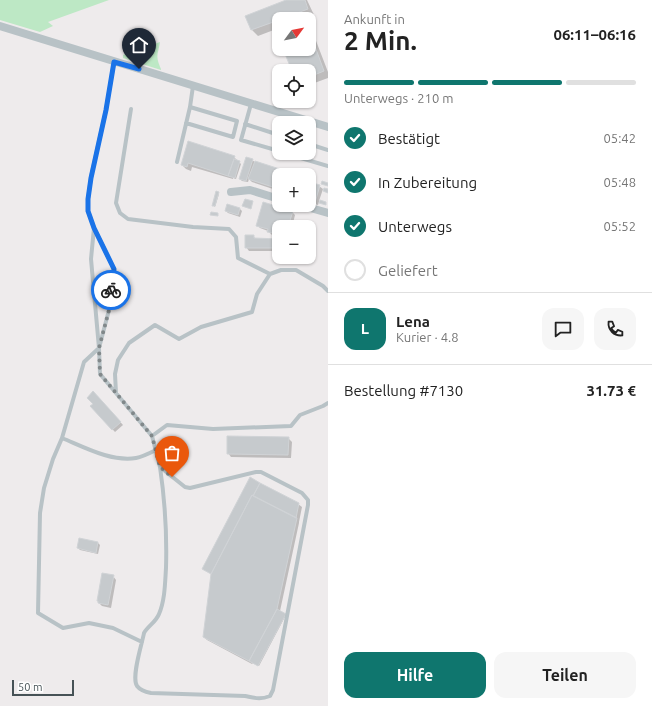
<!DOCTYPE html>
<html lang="de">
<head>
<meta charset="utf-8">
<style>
	:root { --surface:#fff; --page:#f6f6f6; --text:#222; --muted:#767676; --line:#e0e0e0; --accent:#0f766e }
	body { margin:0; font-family:Ubuntu,sans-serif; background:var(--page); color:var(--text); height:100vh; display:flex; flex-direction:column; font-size:15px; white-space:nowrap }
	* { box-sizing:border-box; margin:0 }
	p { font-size:13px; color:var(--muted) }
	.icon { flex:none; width:22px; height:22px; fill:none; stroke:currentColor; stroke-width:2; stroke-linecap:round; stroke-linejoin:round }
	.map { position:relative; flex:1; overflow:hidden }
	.side { display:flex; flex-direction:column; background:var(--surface); width:324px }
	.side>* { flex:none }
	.needle { width:26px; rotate:58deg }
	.controls { position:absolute; left:272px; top:12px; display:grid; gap:8px }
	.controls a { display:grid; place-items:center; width:44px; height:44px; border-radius:8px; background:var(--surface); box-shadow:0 1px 3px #0004; font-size:20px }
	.scale { position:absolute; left:12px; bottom:10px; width:62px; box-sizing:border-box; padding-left:4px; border:2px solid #465256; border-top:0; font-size:11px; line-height:14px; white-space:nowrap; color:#465256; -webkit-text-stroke:3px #fff; paint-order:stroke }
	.pin { position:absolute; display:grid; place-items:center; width:34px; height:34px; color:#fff; margin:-41px -17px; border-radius:50% 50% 50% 0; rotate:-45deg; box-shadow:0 0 4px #0007 }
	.pin .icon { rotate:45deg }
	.courier { position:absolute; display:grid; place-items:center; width:40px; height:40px; margin:-20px; border:3px solid #1a73e8; border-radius:50%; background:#fff; color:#222; box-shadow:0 1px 5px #0007 }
	.head em { font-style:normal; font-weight:700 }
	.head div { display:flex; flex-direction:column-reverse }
	.head { display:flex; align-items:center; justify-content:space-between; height:68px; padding:0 16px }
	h1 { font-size:26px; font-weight:700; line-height:30px }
	.bar { display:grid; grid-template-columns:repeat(4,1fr); gap:6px 4px; align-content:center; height:48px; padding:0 16px }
	.bar i { height:5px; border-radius:3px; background:var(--line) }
	.bar .selected { background:var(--accent) }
	.bar p { grid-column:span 4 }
	.line { display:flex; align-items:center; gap:10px; padding:0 16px; border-top:1px solid var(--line) }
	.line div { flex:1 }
	.round { display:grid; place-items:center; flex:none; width:42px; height:42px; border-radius:12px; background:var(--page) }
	ol { padding:0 16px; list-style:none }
	li { display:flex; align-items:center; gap:12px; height:44px }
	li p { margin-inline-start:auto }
	li .icon { padding:4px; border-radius:50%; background:var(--accent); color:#fff; stroke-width:4 }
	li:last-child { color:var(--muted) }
	li i { width:22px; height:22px; border:2px solid var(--line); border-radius:50% }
	.action { display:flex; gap:8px; margin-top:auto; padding:8px 16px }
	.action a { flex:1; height:46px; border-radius:12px; background:var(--accent); color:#fff; font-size:16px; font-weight:700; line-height:46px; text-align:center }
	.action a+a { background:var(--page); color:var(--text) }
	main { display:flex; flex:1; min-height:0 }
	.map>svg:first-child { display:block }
</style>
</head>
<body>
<main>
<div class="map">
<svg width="328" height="706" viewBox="0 0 328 706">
	<rect width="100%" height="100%" fill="#eeebec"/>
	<path fill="#bde8c5" d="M0,0H109L48,22L53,26L40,32L0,20Z
		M160,42C158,55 155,55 161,69V70L123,58V55Z"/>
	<path fill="#0003" d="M289,0H307L314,15L303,19H279V28L258,36L252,30L247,16Z
		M309,29L313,33L328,72V78L309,85V71H293L285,49H309Z
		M189,143L234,157L241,164L236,179L233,178V179L192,167L191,171L186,169L182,165Z
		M252,160L255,162L289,173L291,175H279V191L252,182L249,179L248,182L242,181L240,179Z
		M309,183L319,186L323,189L319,201L326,203V205L321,203L319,202L318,205L309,202Z
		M219,193V194L215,207L214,206Z
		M228,205L240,209L242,211L240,217L228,213L226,211Z
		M292,212L295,215L292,227H279V234L277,233L276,236L272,235L268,231L260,228L257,225Z
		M253,236L256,239L279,240V251H249L246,247Z
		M97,396L123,425L115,432L91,406L94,404Z
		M288,438L292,442L291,458L231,457L228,453Z
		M298,504L302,507L299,522V523L280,611L286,615L259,666L253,663L252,664L207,640L204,637Z
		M80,539L98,543L100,545L98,554L80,550L78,548Z
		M113,576L116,580L111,608L102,606L99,603Z"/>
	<path fill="#c6cacd" stroke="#d0d3d6" d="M286,0H305L308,9L281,19H279V20L251,30L245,16Z
		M309,30L324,71L309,77V71H292L283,49H309Z
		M188,141L235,156L228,176L188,163L187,167L181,165Z
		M246,157L253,159L246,181L239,179Z
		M234,159L240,161L235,178L228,176Z
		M255,161L289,172L288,175H279V189L248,179Z
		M322,181L328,183V186L321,184Z
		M309,182L320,185L315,203L309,201Z
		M324,188L328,189V193L323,191Z
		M216,191L219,192L215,206H212Z
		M245,199L253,201L251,209L242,206Z
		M320,200L326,202V205L319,203Z
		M263,202L293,211L288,227H279V233L274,231L273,233L267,232L268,229L256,226Z
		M227,204L240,208L238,215L225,211Z
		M211,212L218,213V216L210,215Z
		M245,235H254V238L279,239V248H245Z
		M98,290L105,291V297L103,296V301L98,300Z
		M93,391L121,422L112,430L90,406L93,404L87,398Z
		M227,436L289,437L288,455L227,454Z
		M250,477L260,483L253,496L252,495L211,574L202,569Z
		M260,483L299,503L296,518L253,496Z
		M252,495L297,518L277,609L249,661L203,637L211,574Z
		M79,538L98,542L96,553L77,548Z
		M102,573L114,575L108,605L98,603V601H97Z
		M277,609L286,614L258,666L249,661Z"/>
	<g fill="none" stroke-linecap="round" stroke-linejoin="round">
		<path stroke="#b8c2c6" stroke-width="4" d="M114,62L106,110L91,177L88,199V211L94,228L114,269L109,310L99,348L84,362L62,438L53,459L44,488L40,513L38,613L63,628L89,623L113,628L142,642
			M251,104L241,140L279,151
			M131,109L116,203L120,213L128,219L193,227L229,229L236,237L238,258L270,274
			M186,123L233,137L237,121L190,107
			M245,124L279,135
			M309,144L328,150
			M284,153L328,166
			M177,162L190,107L193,86
			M94,228L91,259L99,348L100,374L152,436L160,467L185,487L190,488L256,472H261L302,493L308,500V505L273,690L270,696C260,700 255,698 245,696L151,693C146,692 140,690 137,686C131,677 142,644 144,633C148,626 156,622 159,614C165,600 165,583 166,568C167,535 165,501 160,467
			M116,393L115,374L118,360L129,343L155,325L179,339L201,327L252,312L257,294L270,274L281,270H296L323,286L328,291
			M152,436L167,425L213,429L291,426L300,415L323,406L328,403
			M62,438C84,447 111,462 136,458C142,457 150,453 156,450"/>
		<path stroke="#b8c2c6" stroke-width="8" d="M0,26L328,127
			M231,192L250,190L279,199
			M300,205L328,213"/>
	</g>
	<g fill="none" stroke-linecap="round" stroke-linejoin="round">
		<path stroke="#81888a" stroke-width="4" stroke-dasharray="0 7.2" d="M111,290L109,310L99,348L100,374L152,436L160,467L172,477"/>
		<path stroke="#1a73e8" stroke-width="5" d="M111,290L114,269L94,228L88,211V199L91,178L106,110L114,62L139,69"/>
	</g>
</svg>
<div class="controls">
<a><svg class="needle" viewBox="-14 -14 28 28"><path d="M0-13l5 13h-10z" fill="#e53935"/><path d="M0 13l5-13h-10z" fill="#767676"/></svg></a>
<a><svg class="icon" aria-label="locate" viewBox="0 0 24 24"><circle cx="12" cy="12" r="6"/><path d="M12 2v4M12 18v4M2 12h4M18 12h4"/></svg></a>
<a><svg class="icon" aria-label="layers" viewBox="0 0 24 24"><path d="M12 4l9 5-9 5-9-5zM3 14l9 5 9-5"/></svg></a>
<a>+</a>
<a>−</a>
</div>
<div class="scale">50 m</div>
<div class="pin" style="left:172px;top:477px;background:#ea580c"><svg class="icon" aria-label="bag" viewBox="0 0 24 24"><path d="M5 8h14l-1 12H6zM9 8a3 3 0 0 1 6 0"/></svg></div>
<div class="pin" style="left:139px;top:69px;background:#1f2937"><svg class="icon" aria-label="home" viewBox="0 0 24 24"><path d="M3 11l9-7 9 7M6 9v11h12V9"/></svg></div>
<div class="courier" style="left:111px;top:290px"><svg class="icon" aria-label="bike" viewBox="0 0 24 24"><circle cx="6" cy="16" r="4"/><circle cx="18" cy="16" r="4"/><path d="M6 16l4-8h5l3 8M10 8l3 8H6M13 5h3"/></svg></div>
</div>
<section class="side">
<div class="head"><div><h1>2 Min.</h1><p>Ankunft in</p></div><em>06:11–06:16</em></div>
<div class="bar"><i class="selected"></i><i class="selected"></i><i class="selected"></i><i></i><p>Unterwegs · 210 m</p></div>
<ol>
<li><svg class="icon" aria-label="check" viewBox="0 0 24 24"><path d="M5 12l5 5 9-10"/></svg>Bestätigt<p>05:42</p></li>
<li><svg class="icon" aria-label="check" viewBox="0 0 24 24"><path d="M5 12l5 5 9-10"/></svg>In Zubereitung<p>05:48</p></li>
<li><svg class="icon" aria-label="check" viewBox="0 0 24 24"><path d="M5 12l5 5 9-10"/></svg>Unterwegs<p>05:52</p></li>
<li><i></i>Geliefert</li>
</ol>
<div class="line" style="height:72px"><b class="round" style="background:var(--accent);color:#fff">L</b><div><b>Lena</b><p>Kurier · 4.8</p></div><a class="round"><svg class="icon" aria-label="chat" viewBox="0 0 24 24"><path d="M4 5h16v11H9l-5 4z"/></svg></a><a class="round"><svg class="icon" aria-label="phone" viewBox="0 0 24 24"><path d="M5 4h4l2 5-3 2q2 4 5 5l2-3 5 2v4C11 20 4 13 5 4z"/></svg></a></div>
<div class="line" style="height:52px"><div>Bestellung #7130</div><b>31.73 €</b></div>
<div class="action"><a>Hilfe</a><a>Teilen</a></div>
</section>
</main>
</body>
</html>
